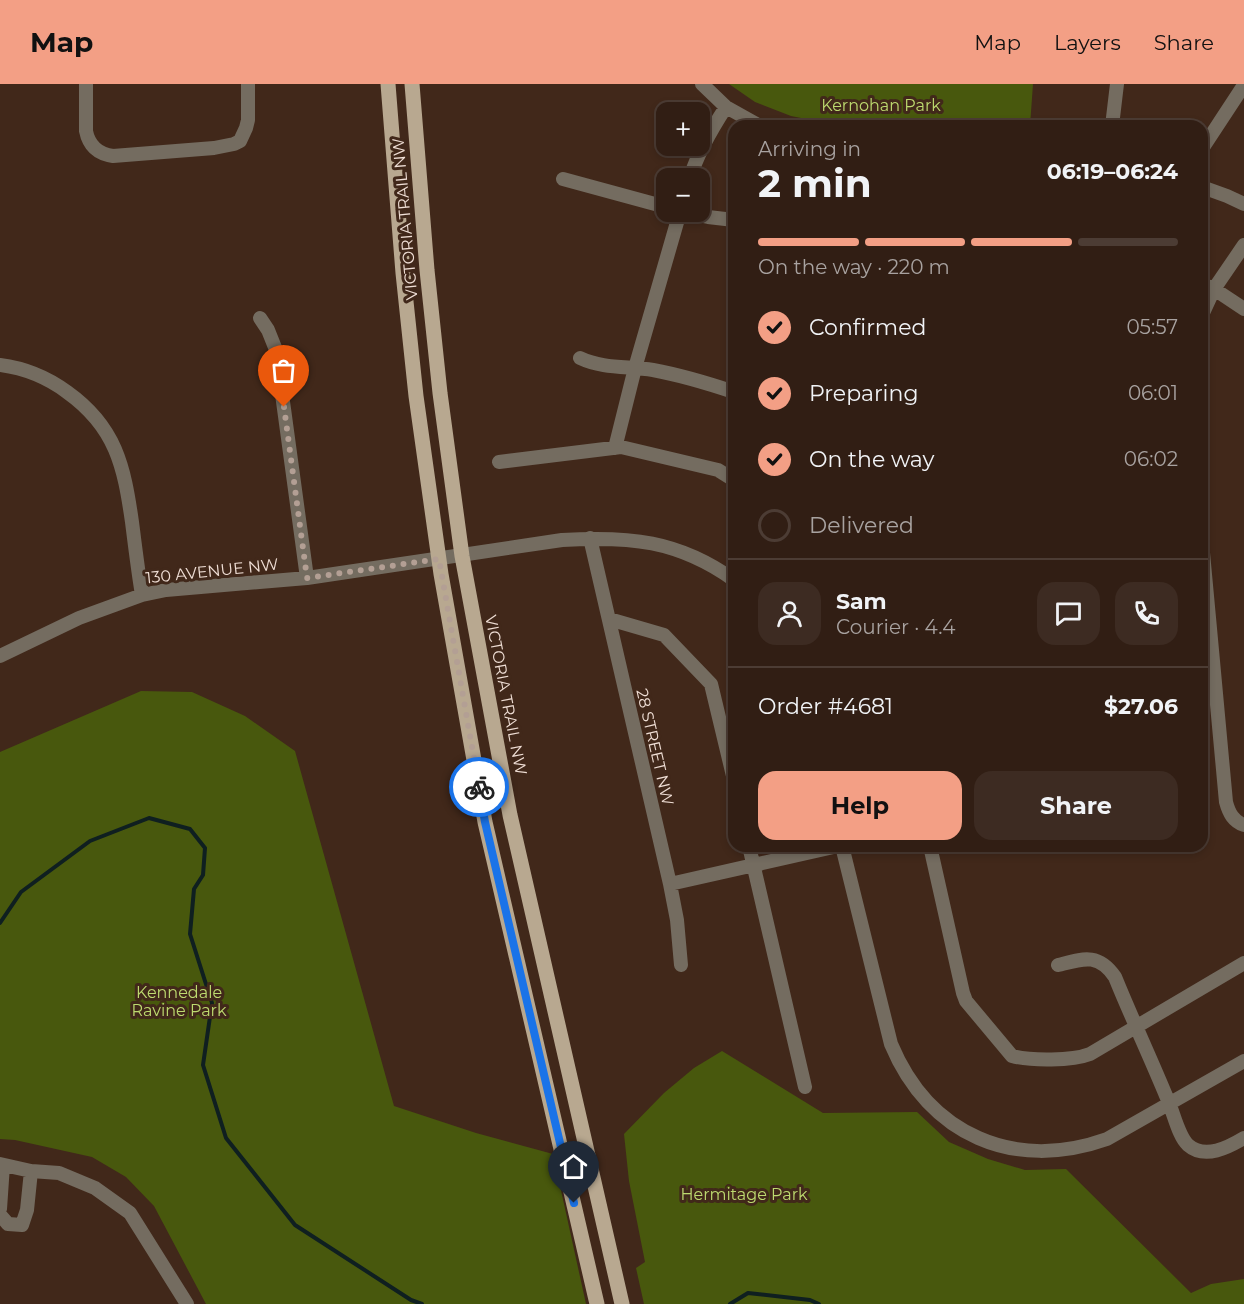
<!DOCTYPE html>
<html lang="en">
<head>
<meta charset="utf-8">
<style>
	:root { --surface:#311e14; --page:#3d2b22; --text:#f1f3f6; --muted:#a8a2a0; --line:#4c3c34; --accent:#f39f85 }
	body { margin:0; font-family:Montserrat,sans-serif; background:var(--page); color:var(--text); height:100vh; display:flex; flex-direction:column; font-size:22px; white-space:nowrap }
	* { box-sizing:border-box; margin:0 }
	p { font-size:20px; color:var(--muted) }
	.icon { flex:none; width:33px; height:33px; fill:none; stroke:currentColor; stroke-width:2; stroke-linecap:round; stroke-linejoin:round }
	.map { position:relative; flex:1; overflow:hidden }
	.sheet { position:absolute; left:728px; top:36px; width:480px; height:732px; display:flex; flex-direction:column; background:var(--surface); border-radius:18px; box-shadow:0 3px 9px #0003,0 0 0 2px var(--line) }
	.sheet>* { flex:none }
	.fabs { position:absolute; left:656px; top:18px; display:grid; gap:12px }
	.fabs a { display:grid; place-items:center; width:54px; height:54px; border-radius:12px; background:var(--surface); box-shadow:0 3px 9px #0003,0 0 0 2px var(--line); font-size:30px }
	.pin { position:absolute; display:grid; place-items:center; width:51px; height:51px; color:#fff; margin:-62px -26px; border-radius:50% 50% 50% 0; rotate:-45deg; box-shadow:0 0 6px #0007 }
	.pin .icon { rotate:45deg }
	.courier { position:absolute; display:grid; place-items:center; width:60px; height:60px; margin:-30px; border:4px solid #1a73e8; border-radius:50%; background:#fff; color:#222; box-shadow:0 2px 8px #0007 }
	.overview em { font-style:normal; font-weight:700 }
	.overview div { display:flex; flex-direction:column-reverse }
	.overview { display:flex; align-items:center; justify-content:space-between; height:102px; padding:0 30px }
	h1 { font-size:39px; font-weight:700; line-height:45px }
	.bar { display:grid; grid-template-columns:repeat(4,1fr); gap:9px 6px; align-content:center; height:72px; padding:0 30px }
	.bar i { height:8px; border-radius:4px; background:var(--line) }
	.bar .active { background:var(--accent) }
	.bar p { grid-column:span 4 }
	.line { display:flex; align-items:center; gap:15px; padding:0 30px; border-top:2px solid var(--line) }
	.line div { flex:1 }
	.round { display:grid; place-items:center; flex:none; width:63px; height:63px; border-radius:18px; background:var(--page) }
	ol { padding:0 30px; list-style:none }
	li { display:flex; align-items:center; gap:18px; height:66px }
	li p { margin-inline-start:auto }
	li .icon { padding:6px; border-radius:50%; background:var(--accent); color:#111; stroke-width:4 }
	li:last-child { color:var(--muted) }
	li i { width:33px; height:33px; border:3px solid var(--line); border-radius:50% }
	.action { display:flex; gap:12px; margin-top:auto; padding:12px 30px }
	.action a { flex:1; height:69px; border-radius:18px; background:var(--accent); color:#111; font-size:24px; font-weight:700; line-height:69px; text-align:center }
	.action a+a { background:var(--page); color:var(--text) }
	header { display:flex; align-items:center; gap:36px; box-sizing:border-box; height:84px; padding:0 30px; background:var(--accent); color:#111 }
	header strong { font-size:28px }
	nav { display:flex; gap:33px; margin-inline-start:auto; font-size:21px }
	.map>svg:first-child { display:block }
</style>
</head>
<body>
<header>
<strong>Map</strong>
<nav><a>Map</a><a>Layers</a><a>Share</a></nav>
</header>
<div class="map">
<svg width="1244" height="1220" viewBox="0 0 1244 1220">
	<rect width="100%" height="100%" fill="#41281a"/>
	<path fill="#48580d" d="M729,0H1033L1030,42H841L791,32L755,18Z
		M141,607L192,608L245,632L295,667L394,1022L476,1049L553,1070L586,1220H206L154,1122L126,1093L92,1073L15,1056L0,1055V668Z
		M722,967L823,1029L917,1028L949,1058L988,1075L1025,1086L1066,1085L1191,1209L1211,1200L1244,1195V1220H644L636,1184L645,1178L629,1097L624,1050L664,1009L694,984Z"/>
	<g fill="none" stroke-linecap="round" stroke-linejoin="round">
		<path stroke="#0f1f20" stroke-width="4" d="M0,839L21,808L90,757L149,734L190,745L205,764L203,791L194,805L190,850L212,919L203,981L226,1054L295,1141L411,1216L422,1220
			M730,1220L748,1209L810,1216L819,1220"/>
		<path stroke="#746c60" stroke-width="14" d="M86,0V47C89,62 98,70 113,72L214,64L234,60L240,57L246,44L248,36V0
			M702,0L726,23L760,42
			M1112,42L1117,0
			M1202,65L1244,1
			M690,94C698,68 711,46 726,23
			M563,95L666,123
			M1202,103L1227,112L1244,120
			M683,128L708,133L734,136
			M1202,200L1214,205L1244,225
			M1202,231L1214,205L1244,161
			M260,234L268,246L276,266L307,494
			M580,274C603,285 628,282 653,286C680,291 707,299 734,308
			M0,281C24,284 48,294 67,308C116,343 124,382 132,438C135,462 138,487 142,511
			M615,364L635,284L680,128
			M499,378L621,363L718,386L734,396
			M590,454L670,800L677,836L681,881
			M1202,458L1226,718C1229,729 1233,737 1244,741
			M609,535L664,551L711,600L734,696
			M0,572L79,534L142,511L166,506L307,494L562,456C629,452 678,456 734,496
			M749,762L805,1003
			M842,762L891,960C929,1051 1014,1088 1107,1055L1244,977
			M930,762L963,909L966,917L1012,972C1031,977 1072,977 1090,970L1244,879
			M670,800L838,762
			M1058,881C1082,875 1098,868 1115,893C1132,935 1152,977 1169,1019C1174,1031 1179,1053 1188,1061C1205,1076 1229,1063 1244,1054
			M0,1080L31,1087L59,1089L95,1104L130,1129L187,1220
			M0,1125L3,1081
			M0,1131L8,1140L22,1141L27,1126L31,1087"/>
		<path stroke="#b8a890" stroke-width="15" d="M388,0L403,189L416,312L441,490L485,738L597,1220
			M412,0L427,186L440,309L462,472L510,731L622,1220"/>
	</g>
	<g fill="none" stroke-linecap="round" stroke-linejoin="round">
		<path stroke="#b39f94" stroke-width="6" stroke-dasharray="0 10.8" d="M284,323L307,494L439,475L479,703"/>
		<path stroke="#1a73e8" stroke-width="8" d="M479,703L485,738L574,1119"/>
	</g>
	<g text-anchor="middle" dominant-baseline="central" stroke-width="6" stroke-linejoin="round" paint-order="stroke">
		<g font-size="16" fill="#bdda6f" stroke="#41281a">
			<text x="881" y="21">Kernohan Park</text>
			<text x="179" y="908">Kennedale<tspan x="179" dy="18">Ravine Park</tspan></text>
			<text x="744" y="1110">Hermitage Park</text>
		</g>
		<g font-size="16" fill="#f0dfd6" stroke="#41281a">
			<text transform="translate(405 135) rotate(-95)">VICTORIA TRAIL NW</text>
			<text transform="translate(212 487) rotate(-6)">130 AVENUE NW</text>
			<text transform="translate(506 611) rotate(79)">VICTORIA TRAIL NW</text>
			<text transform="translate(655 663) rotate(77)">28 STREET NW</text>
		</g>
	</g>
</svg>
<div class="fabs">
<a>+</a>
<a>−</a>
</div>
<div class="pin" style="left:284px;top:323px;background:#ea580c"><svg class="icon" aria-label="bag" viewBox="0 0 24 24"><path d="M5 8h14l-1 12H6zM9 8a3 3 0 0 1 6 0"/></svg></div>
<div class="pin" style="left:574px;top:1119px;background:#1f2937"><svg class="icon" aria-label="home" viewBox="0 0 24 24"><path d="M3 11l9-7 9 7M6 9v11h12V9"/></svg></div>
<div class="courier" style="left:479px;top:703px"><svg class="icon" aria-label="bike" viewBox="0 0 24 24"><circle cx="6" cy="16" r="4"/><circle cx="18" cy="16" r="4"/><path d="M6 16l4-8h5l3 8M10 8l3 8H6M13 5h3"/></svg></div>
<section class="sheet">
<div class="overview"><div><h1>2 min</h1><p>Arriving in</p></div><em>06:19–06:24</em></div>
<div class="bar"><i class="active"></i><i class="active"></i><i class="active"></i><i></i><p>On the way · 220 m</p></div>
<ol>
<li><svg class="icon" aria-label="check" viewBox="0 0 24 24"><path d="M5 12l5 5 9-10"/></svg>Confirmed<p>05:57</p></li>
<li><svg class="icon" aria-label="check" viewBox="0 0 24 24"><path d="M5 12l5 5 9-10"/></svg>Preparing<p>06:01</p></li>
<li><svg class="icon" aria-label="check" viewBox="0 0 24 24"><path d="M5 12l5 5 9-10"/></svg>On the way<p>06:02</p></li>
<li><i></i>Delivered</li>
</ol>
<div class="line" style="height:108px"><a class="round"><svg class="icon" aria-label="person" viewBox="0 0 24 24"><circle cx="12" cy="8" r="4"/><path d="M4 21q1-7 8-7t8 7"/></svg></a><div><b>Sam</b><p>Courier · 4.4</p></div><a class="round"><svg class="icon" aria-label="chat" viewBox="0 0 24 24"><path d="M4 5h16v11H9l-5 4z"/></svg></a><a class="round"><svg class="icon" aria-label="phone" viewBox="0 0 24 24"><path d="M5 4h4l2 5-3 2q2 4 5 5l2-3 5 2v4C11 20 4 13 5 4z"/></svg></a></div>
<div class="line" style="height:78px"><div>Order #4681</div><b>$27.06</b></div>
<div class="action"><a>Help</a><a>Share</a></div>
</section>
</div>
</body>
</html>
